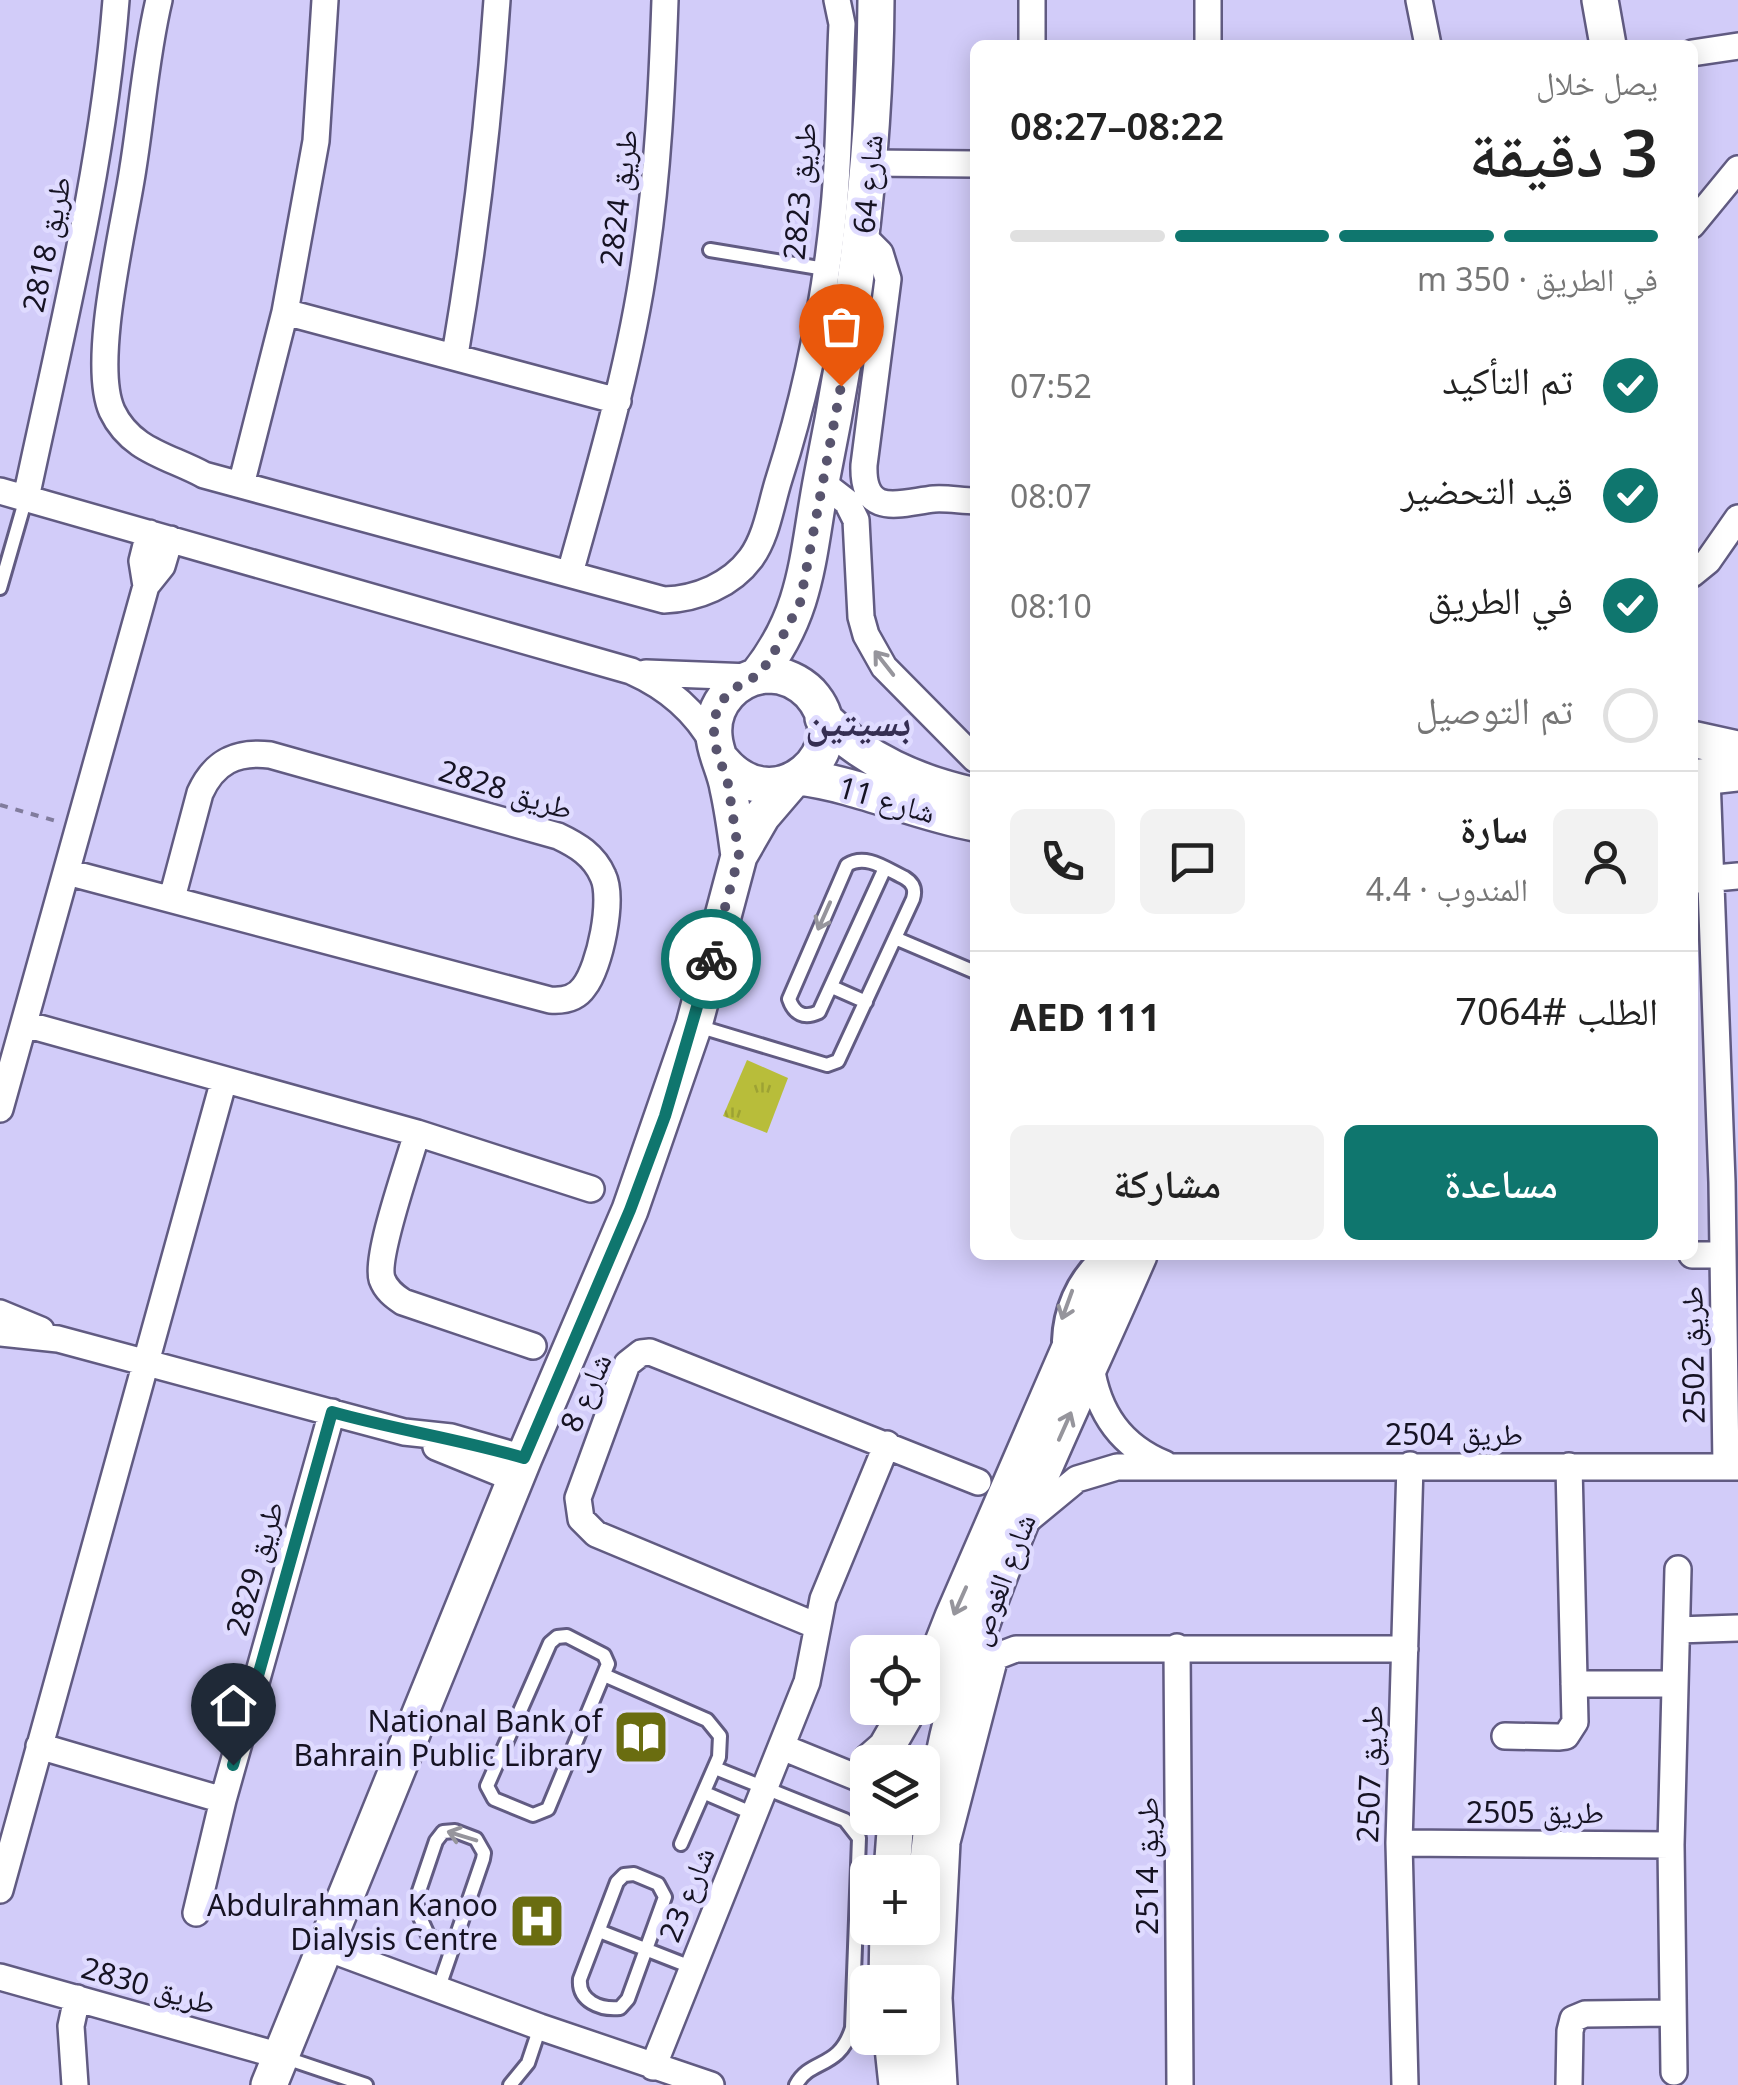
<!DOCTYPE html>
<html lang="ar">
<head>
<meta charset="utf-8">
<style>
	:root { --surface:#fff; --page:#f2f2f2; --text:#222; --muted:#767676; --line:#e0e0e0; --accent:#0f766e }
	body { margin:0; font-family:"Noto Sans","Noto Naskh Arabic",sans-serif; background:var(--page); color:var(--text); direction:rtl; height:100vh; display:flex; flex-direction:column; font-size:38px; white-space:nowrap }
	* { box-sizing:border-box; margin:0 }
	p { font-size:32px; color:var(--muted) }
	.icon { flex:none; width:55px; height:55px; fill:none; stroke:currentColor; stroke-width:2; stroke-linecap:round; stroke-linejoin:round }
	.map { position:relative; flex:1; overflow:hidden; direction:ltr }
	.side { position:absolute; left:970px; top:40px; width:728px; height:1220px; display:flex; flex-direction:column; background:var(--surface); border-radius:15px; box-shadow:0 5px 25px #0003; direction:rtl }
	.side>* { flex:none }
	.tools { position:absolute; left:850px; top:1635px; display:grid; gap:20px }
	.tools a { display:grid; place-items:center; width:90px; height:90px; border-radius:15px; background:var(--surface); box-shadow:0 5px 25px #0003; font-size:50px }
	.pin { position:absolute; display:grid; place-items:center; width:85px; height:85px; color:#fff; margin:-102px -42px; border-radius:50% 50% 50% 0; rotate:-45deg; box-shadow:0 0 10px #0007 }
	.pin .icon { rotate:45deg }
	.courier { position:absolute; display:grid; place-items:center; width:100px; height:100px; margin:-50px; border:8px solid #0f766e; border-radius:50%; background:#fff; color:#222; box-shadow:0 2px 12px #0007 }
	.head em { font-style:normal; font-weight:600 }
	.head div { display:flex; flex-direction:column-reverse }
	.head { display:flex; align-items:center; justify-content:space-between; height:170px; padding:0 40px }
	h1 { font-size:65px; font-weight:600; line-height:75px }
	.bar { display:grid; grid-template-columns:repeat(4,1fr); gap:15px 10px; align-content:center; height:120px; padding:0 40px }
	.bar i { height:12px; border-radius:8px; background:var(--line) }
	.bar .current { background:var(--accent) }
	.bar p { grid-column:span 4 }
	.line { display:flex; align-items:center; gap:25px; padding:0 40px; border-top:2px solid var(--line) }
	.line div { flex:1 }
	.round { display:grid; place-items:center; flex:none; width:105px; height:105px; border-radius:15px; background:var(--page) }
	ol { padding:0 40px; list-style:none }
	li { display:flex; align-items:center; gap:30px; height:110px }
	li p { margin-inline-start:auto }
	li .icon { padding:10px; border-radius:50%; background:var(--accent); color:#fff; stroke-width:4 }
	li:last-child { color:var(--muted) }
	li i { width:55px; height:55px; border:5px solid var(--line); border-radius:50% }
	.action { display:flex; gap:20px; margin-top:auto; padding:20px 40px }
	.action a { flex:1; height:115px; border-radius:15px; background:var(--accent); color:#fff; font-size:40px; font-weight:600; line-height:115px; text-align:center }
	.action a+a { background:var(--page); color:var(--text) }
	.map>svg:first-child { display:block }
</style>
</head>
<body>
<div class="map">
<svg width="1738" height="2085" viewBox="0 0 1738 2085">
	<defs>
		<pattern id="park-tufts" width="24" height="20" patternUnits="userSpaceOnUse" patternTransform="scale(2.5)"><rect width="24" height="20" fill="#b8bd3a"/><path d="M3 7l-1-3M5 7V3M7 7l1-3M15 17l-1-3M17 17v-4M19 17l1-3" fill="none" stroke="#9da233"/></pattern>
	</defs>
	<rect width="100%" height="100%" fill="#d2ccf9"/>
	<path fill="url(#park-tufts)" d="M747,1060L788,1078L767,1133L723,1116Z"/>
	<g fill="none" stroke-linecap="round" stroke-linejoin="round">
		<g stroke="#615b82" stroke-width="18">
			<path id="lane" d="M710,250L825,269
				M0,588L26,498
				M895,938L975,972
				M832,987L866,1002
				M694,1025L827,1065L838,1061L913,899C916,889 913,883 905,878C886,869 866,853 847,865L789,999C794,1014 804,1019 819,1012L885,868
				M1059,1341C1060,1309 1073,1279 1096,1257
				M567,1636L604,1655L608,1664L548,1809L533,1815L494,1799L487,1786L550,1643L557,1637Z
				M604,1675L707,1720L720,1736L719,1757L681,1844
				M715,1768L845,1820L859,1838L852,2028C839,2070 810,2058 796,2085
				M705,1793L754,1814
				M634,1874L658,1884L665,1897L628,1999L620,2008C600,2010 578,2001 580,1979L617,1882L624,1875Z
				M599,1931L691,1967
				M438,1990L483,1859L484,1853L476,1839L455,1831L443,1832L436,1841L417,1897L419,1915L428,1935L452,1949
				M283,2057L366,2085
				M510,2085L528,2063L540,2027"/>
		</g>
		<g stroke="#615b82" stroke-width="30">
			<path id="street" d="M159,0C146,54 142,112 133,168C125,224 90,362 112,411C131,451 169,456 204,475L664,600C697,599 731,585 751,558C767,536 771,504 779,479C807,392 825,300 834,208C840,148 839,85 842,24L837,0
				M1208,0V45
				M1419,0L1428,45
				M1032,45V0
				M1692,53L1738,46
				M869,163L975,164
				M1692,225L1738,169
				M863,236L880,253L888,279L864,465C862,520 903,502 934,499C948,498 962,501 975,501
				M285,312L618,401
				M455,355C475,237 489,120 497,0
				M821,482L847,502L856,520L861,617L866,635L884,667L975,759
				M241,485L285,312L316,141L325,0
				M0,491L631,671C667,687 695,710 714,745
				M26,498C61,333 103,168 116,0
				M570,573C599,469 630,366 645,260C658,174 662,87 665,0
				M1692,574L1708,561L1738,518
				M146,586L142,561L149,533
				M646,673L751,677
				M1707,777L1722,1182L1726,1466
				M67,872L550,1000C563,1001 576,999 584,987C600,967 614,899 603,876C594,855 577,845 558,836L270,755C236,751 214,762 200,793L172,898
				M1693,880L1738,876
				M25,1024L417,1133L591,1189
				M0,1109L146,586L162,566L170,539
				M417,1133C409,1162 375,1256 382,1279C386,1290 394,1296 403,1302L533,1346
				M1692,1255H1723
				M0,1313L41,1330
				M0,1333L58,1339L404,1432L451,1437L524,1458
				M1091,1366C1098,1413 1121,1446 1165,1464
				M436,1447L515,1479
				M1025,1522L1077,1479L1117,1467H1738
				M817,1626L596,1534L581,1519L578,1498L627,1364L641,1353L650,1352L978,1482
				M1677,1630L1738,1628
				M1177,1647L1180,2085
				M1574,1684H1675
				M1505,1736L1558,1737L1566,1736L1575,1722L1569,1466
				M39,1746L223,1800
				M782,1747L868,1782
				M1399,1843L1671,1845
				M0,1890L224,1080
				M196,1913L223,1800L332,1412
				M324,1947L540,2027L711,2085
				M0,1977L281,2056
				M653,2067L807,1682L823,1599L887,1444
				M1674,2072L1671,1845L1678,1569
				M75,2085L71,2026L77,1998
				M944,2085L939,1998L947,1842L995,1657L1016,1649H1405
				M1405,2085L1399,1843L1410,1465
				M1569,2085L1570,2031L1573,2019L1585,2014L1672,2013"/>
		</g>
		<g stroke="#615b82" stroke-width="40">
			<path id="secondary" d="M1600,0L1608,45
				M757,676C809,611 807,555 822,477C854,319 875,162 876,0
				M823,718C866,761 916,783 975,796
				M1692,739L1737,749
				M722,761C775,825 861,749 810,693C799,682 784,675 769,675C736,676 711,704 714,736C715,753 725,770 728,788C733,810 736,833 739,856
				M799,777C860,785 915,812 975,823
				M1692,778L1738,773
				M922,1696L953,1617L1110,1255
				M870,1762L886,1748L909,1708
				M892,1872L896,1818
				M922,1920C929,1843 937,1768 959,1694C1003,1543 1077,1399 1139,1255
				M887,1982L888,1928
				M917,1982L922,1928
				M892,2038L897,2085
				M921,2038L926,2085
				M269,2085L524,1458L630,1210L694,1025L739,856L762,816L792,781"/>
		</g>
		<path stroke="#817c9d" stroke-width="4" stroke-dasharray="8 8" stroke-linecap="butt" d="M0,805L56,821"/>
		<use href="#lane" stroke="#fff" stroke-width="12"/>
		<use href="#street" stroke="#fff" stroke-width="25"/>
		<use href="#secondary" stroke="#fff" stroke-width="35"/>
	</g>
	<defs><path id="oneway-shaft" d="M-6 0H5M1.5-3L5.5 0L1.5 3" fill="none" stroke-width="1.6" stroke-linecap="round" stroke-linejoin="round" transform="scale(2.5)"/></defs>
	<g stroke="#96959c">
		<use href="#oneway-shaft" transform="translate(884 663) rotate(-128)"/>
		<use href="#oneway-shaft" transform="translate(824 916) rotate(114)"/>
		<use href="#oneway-shaft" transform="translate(1067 1305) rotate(110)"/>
		<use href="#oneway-shaft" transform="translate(1065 1426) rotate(-66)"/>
		<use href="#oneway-shaft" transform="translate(960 1601) rotate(114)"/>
		<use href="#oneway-shaft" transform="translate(462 1836) rotate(-163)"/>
	</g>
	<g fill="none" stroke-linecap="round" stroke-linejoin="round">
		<path stroke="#58546e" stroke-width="10" stroke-dasharray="0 18" d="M711,959L739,856L728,784L714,742V718L725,697L743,682L757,676L770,660L800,603L841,386"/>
		<path stroke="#0f766e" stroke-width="12" d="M233,1765L332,1412C396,1430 460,1439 524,1458L630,1210L665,1116L711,959"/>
	</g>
	<defs>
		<g id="library-square" transform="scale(2.875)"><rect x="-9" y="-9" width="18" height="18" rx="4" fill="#6a6d10" stroke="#dfdbff"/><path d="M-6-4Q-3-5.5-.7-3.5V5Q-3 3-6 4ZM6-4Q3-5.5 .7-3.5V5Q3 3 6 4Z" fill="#fff"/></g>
		<g id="hospital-square" transform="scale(2.875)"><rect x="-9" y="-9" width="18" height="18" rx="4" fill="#6a6d10" stroke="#dfdbff"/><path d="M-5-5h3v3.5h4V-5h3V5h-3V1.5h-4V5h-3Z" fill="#fff"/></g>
	</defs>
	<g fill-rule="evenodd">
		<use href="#library-square" x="641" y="1737"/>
		<use href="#hospital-square" x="537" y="1921"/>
	</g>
	<g text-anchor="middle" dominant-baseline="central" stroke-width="9" stroke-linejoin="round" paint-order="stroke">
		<g font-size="30" fill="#161323" stroke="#dfdbff">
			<text transform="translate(867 184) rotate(-85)">شارع 64</text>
			<text transform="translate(799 191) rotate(-85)">طريق 2823</text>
			<text transform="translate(618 198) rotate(-83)">طريق 2824</text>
			<text transform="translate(46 244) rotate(-78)">طريق 2818</text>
			<text transform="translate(506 789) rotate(17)">طريق 2828</text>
			<text transform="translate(887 799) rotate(16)">شارع 11</text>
			<text transform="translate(1692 1355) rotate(-91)">طريق 2502</text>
			<text transform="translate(585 1392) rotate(-66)">شارع 8</text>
			<text x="1454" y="1433">طريق 2504</text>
			<text transform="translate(254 1568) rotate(-74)">طريق 2829</text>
			<text transform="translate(1001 1579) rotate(-69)">شارع الغوص</text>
			<text transform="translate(1369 1774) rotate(-88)">طريق 2507</text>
			<text x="1535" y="1811">طريق 2505</text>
			<text transform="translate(1146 1866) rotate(-90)">طريق 2514</text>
			<text transform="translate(686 1894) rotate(-68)">شارع 23</text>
			<text transform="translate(149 1985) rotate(16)">طريق 2830</text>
		</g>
		<g font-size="30" fill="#161323" stroke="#dfdbff" text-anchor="end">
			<text x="602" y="1720">National Bank of<tspan x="602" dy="34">Bahrain Public Library</tspan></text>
			<text x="498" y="1904">Abdulrahman Kanoo<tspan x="498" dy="34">Dialysis Centre</tspan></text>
		</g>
		<g font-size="40" font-weight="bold" fill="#352e52" stroke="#dfdbff">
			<text x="858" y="720">بسيتين</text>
		</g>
	</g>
</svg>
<div class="tools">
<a><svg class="icon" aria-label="locate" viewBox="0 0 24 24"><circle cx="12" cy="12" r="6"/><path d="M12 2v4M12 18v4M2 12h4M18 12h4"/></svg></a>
<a><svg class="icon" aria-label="layers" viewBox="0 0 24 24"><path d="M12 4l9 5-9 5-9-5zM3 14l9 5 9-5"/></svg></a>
<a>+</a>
<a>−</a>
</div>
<div class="pin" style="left:841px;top:386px;background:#ea580c"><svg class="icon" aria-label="bag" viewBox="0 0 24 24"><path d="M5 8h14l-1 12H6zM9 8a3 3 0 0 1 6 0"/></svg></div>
<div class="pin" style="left:233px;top:1765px;background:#1f2937"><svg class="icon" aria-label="home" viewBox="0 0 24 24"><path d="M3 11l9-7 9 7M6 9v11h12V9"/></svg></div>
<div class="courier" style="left:711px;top:959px"><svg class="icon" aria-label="bike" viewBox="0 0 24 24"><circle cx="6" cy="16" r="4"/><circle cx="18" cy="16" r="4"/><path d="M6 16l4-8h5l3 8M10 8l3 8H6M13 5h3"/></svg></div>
<section class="side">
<div class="head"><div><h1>3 دقيقة</h1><p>يصل خلال</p></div><em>08:22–08:27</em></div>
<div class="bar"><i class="current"></i><i class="current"></i><i class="current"></i><i></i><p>في الطريق · 350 m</p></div>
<ol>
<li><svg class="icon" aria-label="check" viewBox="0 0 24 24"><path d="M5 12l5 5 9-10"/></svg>تم التأكيد<p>07:52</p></li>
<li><svg class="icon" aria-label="check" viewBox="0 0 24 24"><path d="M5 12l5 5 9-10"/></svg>قيد التحضير<p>08:07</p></li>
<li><svg class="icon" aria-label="check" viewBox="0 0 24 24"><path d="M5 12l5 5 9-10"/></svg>في الطريق<p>08:10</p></li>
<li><i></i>تم التوصيل</li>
</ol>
<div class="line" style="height:180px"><a class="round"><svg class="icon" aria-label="person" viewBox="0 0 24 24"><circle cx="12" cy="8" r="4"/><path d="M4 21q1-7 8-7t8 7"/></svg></a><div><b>سارة</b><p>المندوب · 4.4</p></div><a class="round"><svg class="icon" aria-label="chat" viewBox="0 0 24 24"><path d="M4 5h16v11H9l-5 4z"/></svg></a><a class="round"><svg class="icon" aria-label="phone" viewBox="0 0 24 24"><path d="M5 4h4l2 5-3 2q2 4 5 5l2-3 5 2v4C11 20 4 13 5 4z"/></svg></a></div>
<div class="line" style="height:130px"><div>الطلب #7064</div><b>AED 111</b></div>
<div class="action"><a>مساعدة</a><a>مشاركة</a></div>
</section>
</div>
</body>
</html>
